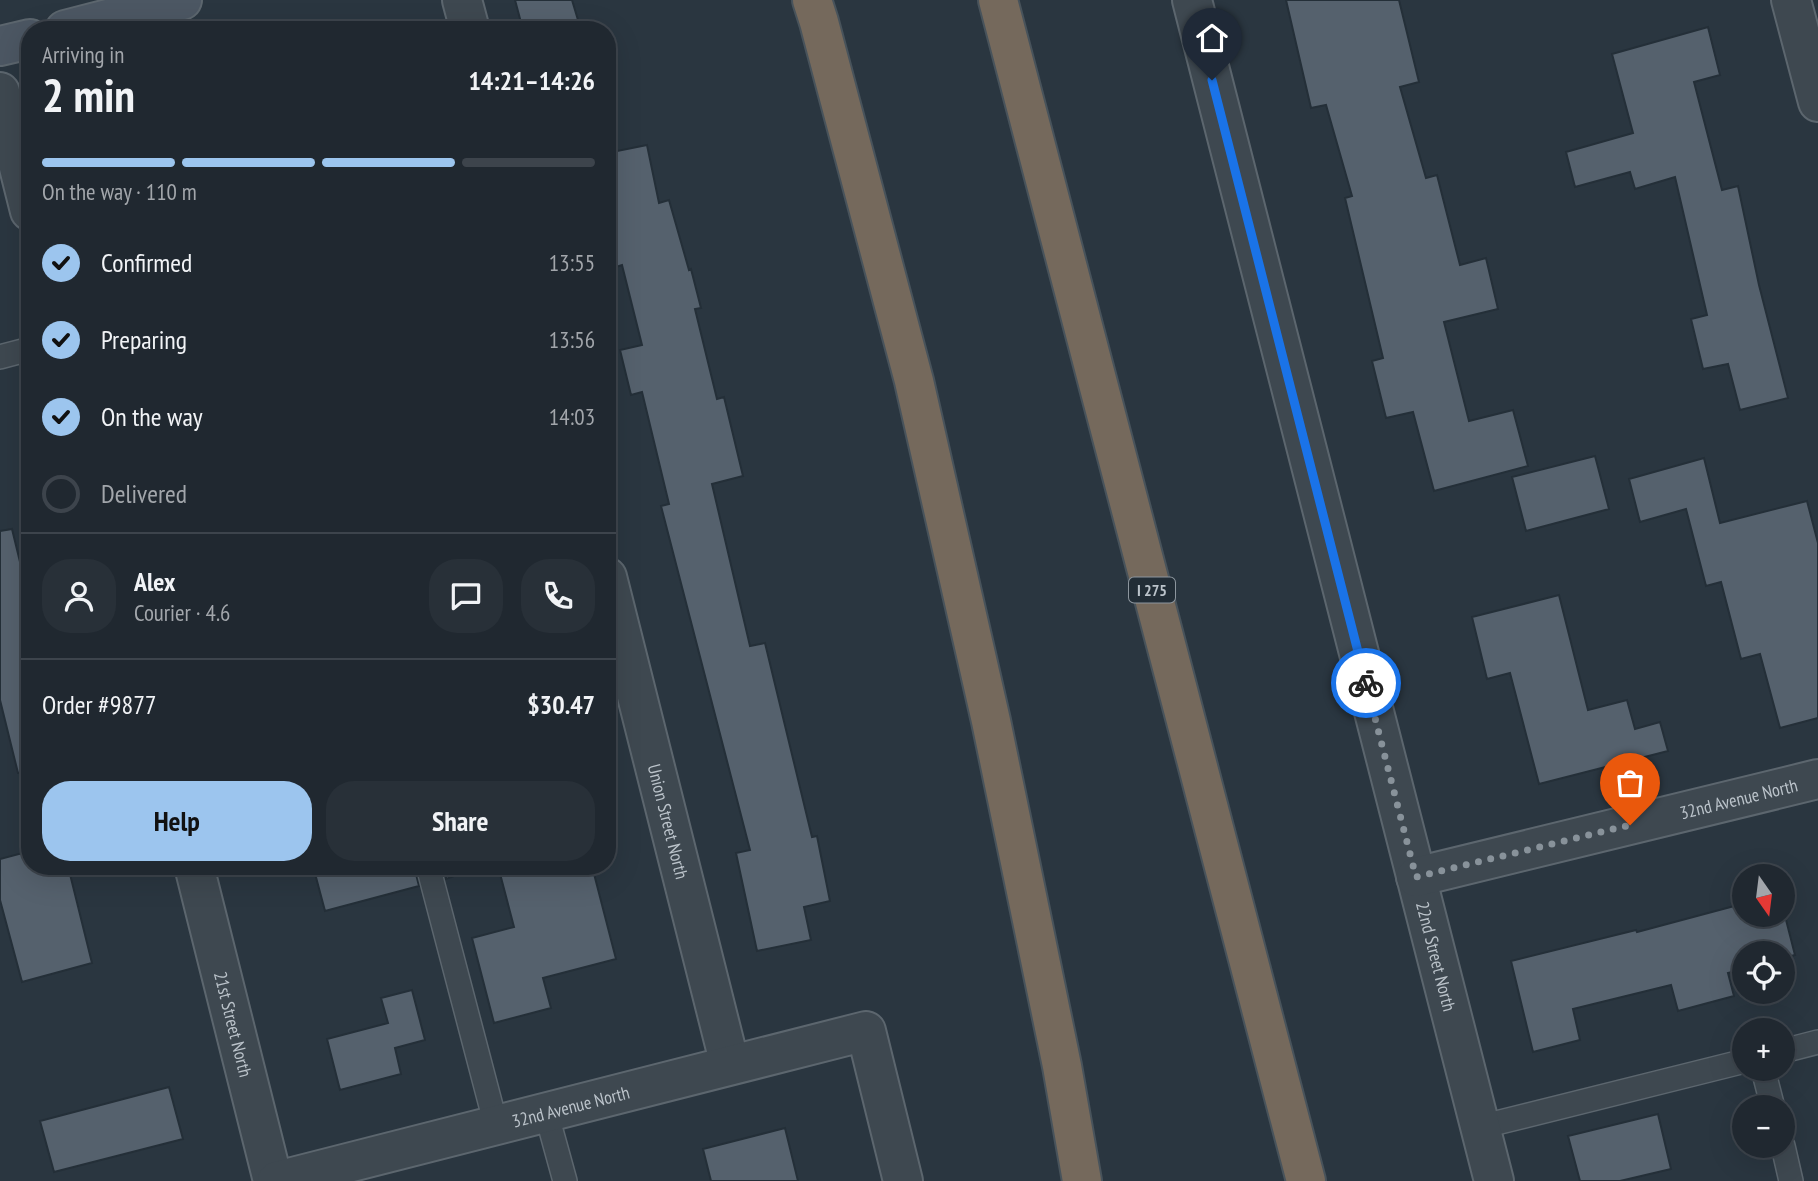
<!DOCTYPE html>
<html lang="en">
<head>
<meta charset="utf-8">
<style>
	:root { --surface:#202830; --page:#283038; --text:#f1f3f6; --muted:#a2a6ab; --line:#3d444c; --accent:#9cc5ee }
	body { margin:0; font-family:"PT Sans Narrow",sans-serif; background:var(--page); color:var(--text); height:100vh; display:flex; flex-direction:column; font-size:26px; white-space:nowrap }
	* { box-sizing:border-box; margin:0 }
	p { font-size:23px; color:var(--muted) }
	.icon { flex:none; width:38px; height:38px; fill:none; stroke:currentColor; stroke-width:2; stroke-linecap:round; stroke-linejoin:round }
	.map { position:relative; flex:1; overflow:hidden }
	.side { position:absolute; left:21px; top:21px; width:595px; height:854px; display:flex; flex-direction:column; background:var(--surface); border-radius:28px; box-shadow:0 7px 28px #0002,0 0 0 2px var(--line) }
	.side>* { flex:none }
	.needle { width:46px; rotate:166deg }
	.fabs { position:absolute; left:1732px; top:864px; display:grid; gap:14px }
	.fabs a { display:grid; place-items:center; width:63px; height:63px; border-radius:50%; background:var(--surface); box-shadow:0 7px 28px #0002,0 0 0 2px var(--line); font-size:35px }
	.pin { position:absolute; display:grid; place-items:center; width:60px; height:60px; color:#fff; margin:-72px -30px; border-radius:50% 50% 50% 0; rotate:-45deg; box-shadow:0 0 7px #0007 }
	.pin .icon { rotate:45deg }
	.courier { position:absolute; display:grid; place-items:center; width:70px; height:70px; margin:-35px; border:5px solid #1a73e8; border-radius:50%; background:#fff; color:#222; box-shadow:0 2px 9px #0007 }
	.head em { font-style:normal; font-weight:700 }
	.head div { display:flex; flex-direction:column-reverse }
	.head { display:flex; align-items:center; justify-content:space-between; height:119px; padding:0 21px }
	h1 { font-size:46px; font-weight:700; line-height:52px }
	.bar { display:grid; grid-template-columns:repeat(4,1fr); gap:10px 7px; align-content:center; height:84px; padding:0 21px }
	.bar i { height:9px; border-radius:5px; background:var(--line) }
	.bar .active { background:var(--accent) }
	.bar p { grid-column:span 4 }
	.line { display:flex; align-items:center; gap:18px; padding:0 21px; border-top:2px solid var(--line) }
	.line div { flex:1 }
	.round { display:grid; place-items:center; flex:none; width:74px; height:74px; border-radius:28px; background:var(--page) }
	ol { padding:0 21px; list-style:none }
	li { display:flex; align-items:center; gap:21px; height:77px }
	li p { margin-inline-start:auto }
	li .icon { padding:7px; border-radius:50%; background:var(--accent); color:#111; stroke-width:4 }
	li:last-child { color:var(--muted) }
	li i { width:38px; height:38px; border:4px solid var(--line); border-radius:50% }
	.cta { display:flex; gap:14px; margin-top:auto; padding:14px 21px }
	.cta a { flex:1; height:80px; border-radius:28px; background:var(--accent); color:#111; font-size:28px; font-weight:700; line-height:80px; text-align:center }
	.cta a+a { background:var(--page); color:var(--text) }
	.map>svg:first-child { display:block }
</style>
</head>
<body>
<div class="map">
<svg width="1818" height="1181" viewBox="0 0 1818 1181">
	<rect width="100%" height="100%" fill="#2a3640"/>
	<path fill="#55616d" stroke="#242f38" stroke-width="2" d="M515,0H572L581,30H523Z
		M1286,0H1399L1419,82L1400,87L1426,178L1437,175L1460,265L1486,258L1498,309L1444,322L1469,421L1513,410L1528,466L1434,491L1413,412L1386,418L1372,361L1383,358L1345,198L1352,196L1326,105L1311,108Z
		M1708,27L1720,75L1694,82L1722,190L1738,186L1759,285L1788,398L1740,410L1728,364L1703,369L1691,319L1707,315L1675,177L1635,189L1630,172L1575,187L1566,152L1633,133L1612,54Z
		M647,145L659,203L669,200L689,270L691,269L701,308L695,309L717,399L724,397L743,476L712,484L750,646L765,643L812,837L817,836L830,901L804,907L811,940L757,951L736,853L750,850L661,506L669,504L642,392L631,395L620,350L642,345L622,265L616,267L607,235V153Z
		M1595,456L1609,509L1526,531L1512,477Z
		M1704,458L1720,523L1807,501L1818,543V718L1780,728L1760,654L1741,659L1721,582L1706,586L1686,509L1640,522L1629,479Z
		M12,529L30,603V772L18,773L0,700V531Z
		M1559,595L1588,710L1627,700L1635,729L1660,722L1668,751L1539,784L1510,673L1487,679L1472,617Z
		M30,851V866H68L92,963L22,982L0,900V859Z
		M313,866H414L419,886L325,911Z
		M443,866H453L454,876L446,879Z
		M498,866H592L616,959L543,978L551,1008L494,1023L472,938L514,927Z
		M1745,900V915H1783V908L1795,955L1783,958V954H1745V969L1728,973L1734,996L1678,1011L1671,985L1573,1009L1580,1040L1533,1052L1511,961L1636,930L1637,932L1738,905L1737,902Z
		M412,990L425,1040L395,1048L401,1074L340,1090L327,1039L388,1023L381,998Z
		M169,1087L183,1139L54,1172L40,1121Z
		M1658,1114L1671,1169L1620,1181H1580L1568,1136Z
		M785,1128L798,1181H711L703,1149Z"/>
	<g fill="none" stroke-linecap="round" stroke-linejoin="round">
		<g stroke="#5c666e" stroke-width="26">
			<path id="lane" d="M0,357L30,349
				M428,866L496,1125
				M1783,1051L1818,1042
				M1763,1069L1773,1108
				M546,1112L565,1181
				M1480,1127L1745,1061
				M1783,1146L1791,1181"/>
		</g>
		<g stroke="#5c666e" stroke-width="42">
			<g id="street">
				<path d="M462,0L470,30"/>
				<path id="s1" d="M1192,0L1494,1181"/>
				<path d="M1791,0L1818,102"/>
				<path d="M0,92L30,211"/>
				<path id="s2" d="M607,577L730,1065"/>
				<path id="s3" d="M194,866L273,1181"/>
				<path id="s4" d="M1416,877L1818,779"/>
				<path id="s5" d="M277,1181L866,1031L903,1181"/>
			</g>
		</g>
		<g stroke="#5c666e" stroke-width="42">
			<path id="secondary" d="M65,30L182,0
				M0,46L30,39"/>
		</g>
		<g stroke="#48535b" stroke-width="42">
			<path id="highway" d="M812,0L819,22L914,381L991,721L1062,1066L1082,1181
				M998,0L1306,1181"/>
		</g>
		<use href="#lane" stroke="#3e4850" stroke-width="23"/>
		<use href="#street" stroke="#3e4850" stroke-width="38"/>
		<use href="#secondary" stroke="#4c5763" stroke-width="38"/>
		<use href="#highway" stroke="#75695c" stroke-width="38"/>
	</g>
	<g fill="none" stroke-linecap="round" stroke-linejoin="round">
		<path stroke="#88929a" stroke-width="7" stroke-dasharray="0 12.6" d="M1366,683L1416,877L1630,825"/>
		<path stroke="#1a73e8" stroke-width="9" d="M1212,80L1366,683"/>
	</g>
	<g text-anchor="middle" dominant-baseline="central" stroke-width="6" stroke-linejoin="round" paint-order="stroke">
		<rect fill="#222d36" stroke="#8d969e" stroke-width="2" x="1129" y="577.5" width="46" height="25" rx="5"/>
		<g font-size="16" font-weight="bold" fill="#bbc3ca">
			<text x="1152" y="590">I 275</text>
		</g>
		<g font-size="18" fill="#bbc3ca" stroke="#222d36">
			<text stroke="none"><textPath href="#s4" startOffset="332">32nd Avenue North</textPath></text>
			<text stroke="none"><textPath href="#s2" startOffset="252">Union Street North</textPath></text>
			<text stroke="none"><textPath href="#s1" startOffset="987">22nd Street North</textPath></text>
			<text stroke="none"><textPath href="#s3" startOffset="163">21st Street North</textPath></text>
			<text stroke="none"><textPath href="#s5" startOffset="303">32nd Avenue North</textPath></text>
		</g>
	</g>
</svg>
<div class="fabs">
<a><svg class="needle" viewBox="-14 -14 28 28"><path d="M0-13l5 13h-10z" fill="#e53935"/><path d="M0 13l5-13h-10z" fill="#a2a6ab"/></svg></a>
<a><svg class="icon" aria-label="locate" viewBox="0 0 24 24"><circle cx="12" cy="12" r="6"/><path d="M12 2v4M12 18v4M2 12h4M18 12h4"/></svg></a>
<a>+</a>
<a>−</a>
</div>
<div class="pin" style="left:1630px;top:825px;background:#ea580c"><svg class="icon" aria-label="bag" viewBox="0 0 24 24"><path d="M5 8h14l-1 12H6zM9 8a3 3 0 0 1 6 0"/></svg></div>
<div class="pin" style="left:1212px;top:80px;background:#1f2937"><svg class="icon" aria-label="home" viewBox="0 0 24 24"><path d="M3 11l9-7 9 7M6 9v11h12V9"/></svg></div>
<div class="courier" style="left:1366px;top:683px"><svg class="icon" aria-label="bike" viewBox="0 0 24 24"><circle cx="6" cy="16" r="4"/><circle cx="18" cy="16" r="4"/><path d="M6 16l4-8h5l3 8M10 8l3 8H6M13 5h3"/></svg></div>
<section class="side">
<div class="head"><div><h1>2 min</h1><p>Arriving in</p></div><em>14:21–14:26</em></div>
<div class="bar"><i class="active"></i><i class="active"></i><i class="active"></i><i></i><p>On the way · 110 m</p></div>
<ol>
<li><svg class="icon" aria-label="check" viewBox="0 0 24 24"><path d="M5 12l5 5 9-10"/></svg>Confirmed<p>13:55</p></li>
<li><svg class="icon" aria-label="check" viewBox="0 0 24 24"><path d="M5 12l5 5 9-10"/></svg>Preparing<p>13:56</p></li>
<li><svg class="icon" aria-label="check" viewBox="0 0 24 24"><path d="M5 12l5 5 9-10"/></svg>On the way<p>14:03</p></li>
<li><i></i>Delivered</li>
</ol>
<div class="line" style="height:126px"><a class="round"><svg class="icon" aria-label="person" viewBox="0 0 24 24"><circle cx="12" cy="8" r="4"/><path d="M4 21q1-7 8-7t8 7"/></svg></a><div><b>Alex</b><p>Courier · 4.6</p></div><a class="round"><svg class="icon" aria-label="chat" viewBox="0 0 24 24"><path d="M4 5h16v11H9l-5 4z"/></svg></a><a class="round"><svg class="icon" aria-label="phone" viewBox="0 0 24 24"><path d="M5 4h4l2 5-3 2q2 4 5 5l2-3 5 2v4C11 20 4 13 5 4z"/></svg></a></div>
<div class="line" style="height:91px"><div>Order #9877</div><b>$30.47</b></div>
<div class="cta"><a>Help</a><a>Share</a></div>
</section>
</div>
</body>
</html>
